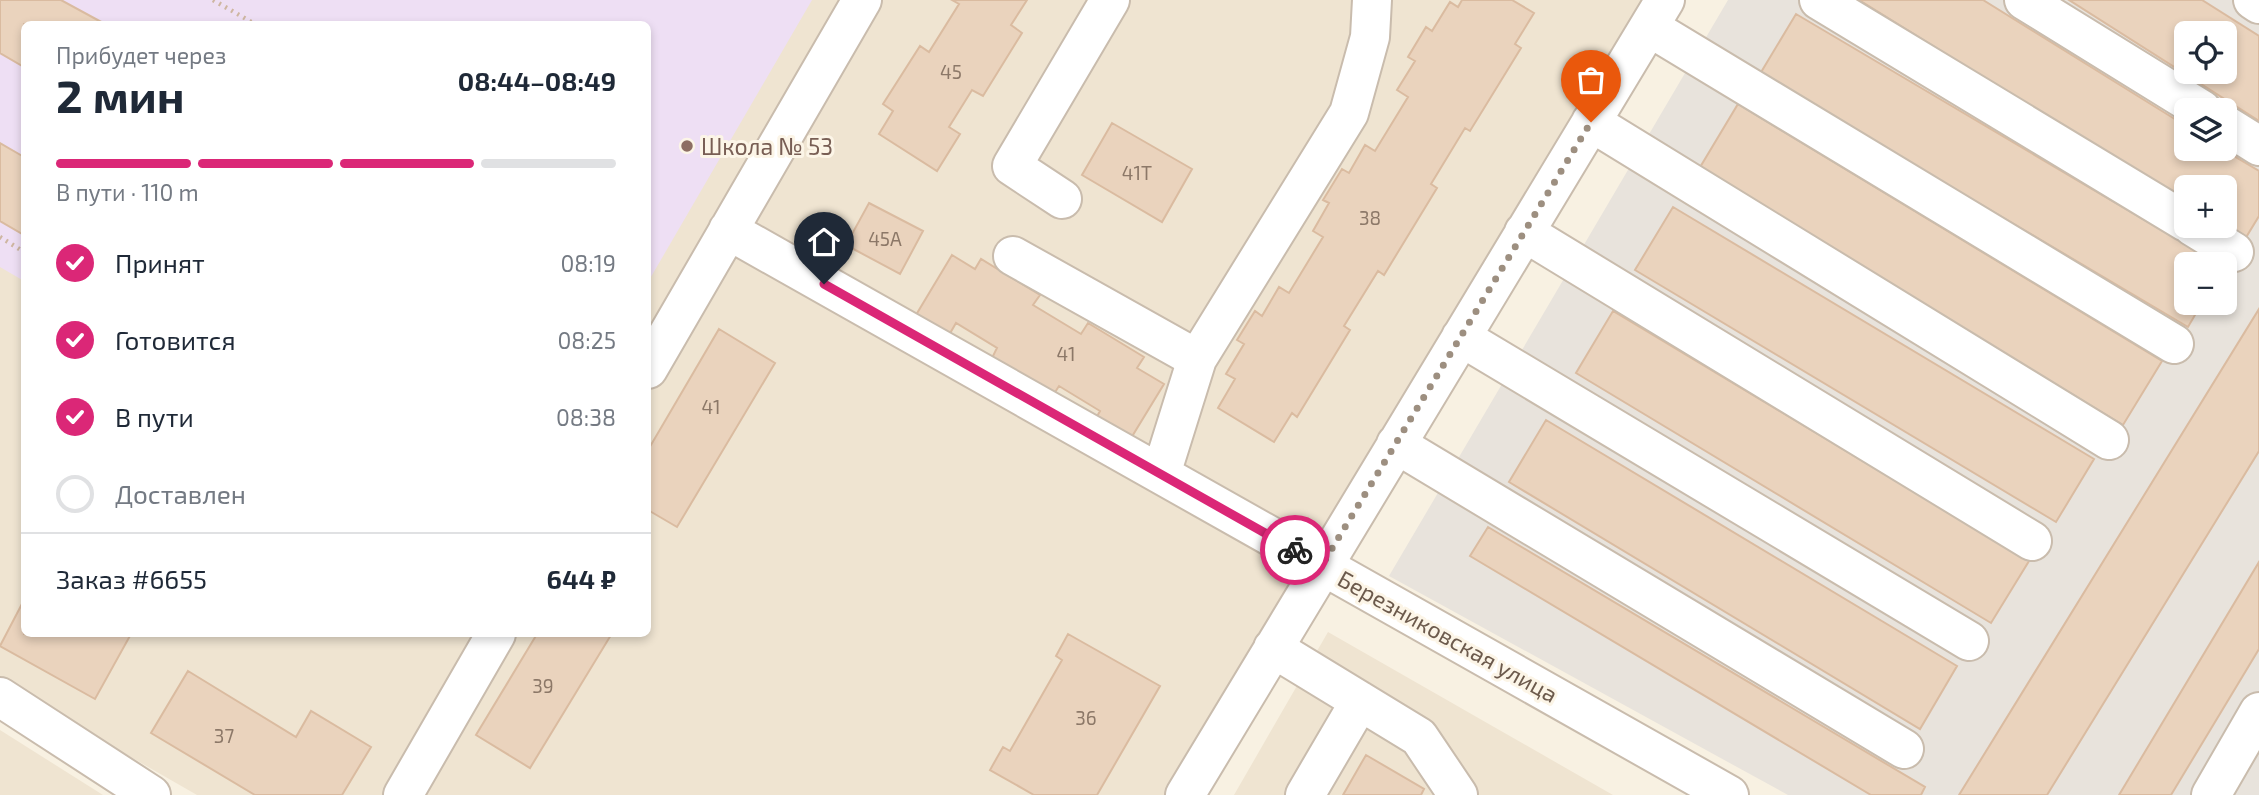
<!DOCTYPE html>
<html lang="ru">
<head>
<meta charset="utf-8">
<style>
	:root { --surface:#fff; --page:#f6f6f7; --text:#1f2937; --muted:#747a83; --line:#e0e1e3; --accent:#db2777 }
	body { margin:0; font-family:"Exo 2",sans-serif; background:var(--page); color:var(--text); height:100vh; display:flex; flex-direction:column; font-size:26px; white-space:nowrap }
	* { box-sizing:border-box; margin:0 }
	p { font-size:23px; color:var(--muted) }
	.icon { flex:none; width:38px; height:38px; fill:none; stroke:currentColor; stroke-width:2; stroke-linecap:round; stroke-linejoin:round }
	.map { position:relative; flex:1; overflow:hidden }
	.sheet { position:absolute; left:21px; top:21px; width:630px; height:616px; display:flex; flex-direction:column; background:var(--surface); border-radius:10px; box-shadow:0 4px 10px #0003 }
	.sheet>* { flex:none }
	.fabs { position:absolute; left:2174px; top:21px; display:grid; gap:14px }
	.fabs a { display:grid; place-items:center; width:63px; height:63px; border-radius:10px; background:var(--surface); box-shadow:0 4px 10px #0003; font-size:35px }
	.pin { position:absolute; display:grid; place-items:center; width:60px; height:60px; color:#fff; margin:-72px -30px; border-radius:50% 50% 50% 0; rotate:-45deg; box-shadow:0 0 7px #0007 }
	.pin .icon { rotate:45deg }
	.courier { position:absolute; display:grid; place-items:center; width:70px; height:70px; margin:-35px; border:5px solid #db2777; border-radius:50%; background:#fff; color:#222; box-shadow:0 2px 9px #0007 }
	.head em { font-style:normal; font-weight:700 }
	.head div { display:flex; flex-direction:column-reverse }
	.head { display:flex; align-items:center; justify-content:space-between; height:119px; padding:0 35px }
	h1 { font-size:46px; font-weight:700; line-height:52px }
	.bar { display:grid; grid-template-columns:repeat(4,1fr); gap:10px 7px; align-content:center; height:84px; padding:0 35px }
	.bar i { height:9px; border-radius:5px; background:var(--line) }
	.bar .active { background:var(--accent) }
	.bar p { grid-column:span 4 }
	.line { display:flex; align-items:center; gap:18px; padding:0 35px; border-top:2px solid var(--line) }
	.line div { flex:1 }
	ol { padding:0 35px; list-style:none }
	li { display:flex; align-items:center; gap:21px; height:77px }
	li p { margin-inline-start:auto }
	li .icon { padding:7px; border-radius:50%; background:var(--accent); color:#fff; stroke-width:4 }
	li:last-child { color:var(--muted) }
	li i { width:38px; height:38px; border:4px solid var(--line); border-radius:50% }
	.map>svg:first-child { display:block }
</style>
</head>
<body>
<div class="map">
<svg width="2259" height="795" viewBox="0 0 2259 795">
	<rect width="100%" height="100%" fill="#f8f1e2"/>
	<path fill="#efe4d1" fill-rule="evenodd" d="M0,0H1653L1176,795H197L0,682ZM24,24H648V634H24Z
		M1328,632L1613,795H1234Z
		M0,730L103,795H0Z"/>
	<path fill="#e8e3dc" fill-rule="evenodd" d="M1728,0H2259V795H1788L1389,576ZM2186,33H2224V72H2186ZM2186,110H2224V149H2186ZM2186,187H2224V226H2186ZM2186,264H2224V303H2186Z"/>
	<path fill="#eedff4" d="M0,0H812L648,282V24H24V281L0,267Z"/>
	<path fill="#ead3bd" stroke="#dabba0" stroke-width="2" fill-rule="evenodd" d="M0,0H61L105,24H24V67L0,53Z
		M952,0H1027L1011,25L1022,33L983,96L972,90L949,127L960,134L937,171L879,134L893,111L883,104L920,46L929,52L959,4Z
		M1462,0H1512L1534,13L1515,44L1521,48L1470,131L1465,128L1431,184L1437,188L1384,275L1378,271L1344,326L1350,330L1297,417L1292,413L1274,442L1218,408L1235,379L1226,374L1244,344L1237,340L1255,311L1262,316L1279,287L1289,293L1323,237L1313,231L1329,203L1323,200L1342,169L1349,173L1365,145L1375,151L1408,97L1397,90L1415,61L1408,57L1426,27L1432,31L1450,2L1458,7Z
		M1859,0H1983L2186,126V149H2222L2259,171V216L2245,239L2224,226V187H2186V203Z
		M2069,0H2202L2259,36V121ZM2186,33H2224V72H2186Z
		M1796,14L2219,264H2186V303H2202L2188,327L1760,74Z
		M1738,104L2162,361L2123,425L1699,169Z
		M1112,123L1192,169L1162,222L1082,175Z
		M0,143L24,157V235L0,221Z
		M869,203L923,231L900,274L846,245Z
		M1673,207L2094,459L2056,522L1635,270Z
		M952,255L975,269L981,259L1040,295L1033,305L1081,334L1088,323L1144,357L1137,368L1164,384L1128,443L1094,422L1100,411L1059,386L1052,397L991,360L997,348L956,323L949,335L916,315Z
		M2259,309V451L2047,795H1959Z
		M1613,311L2029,561L1991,623L1576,373Z
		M719,329L775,363L677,527L648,510V450Z
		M1546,420L1957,666L1920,729L1509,482Z
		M1488,527L1925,787L1921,795H1871L1470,556Z
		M2259,562V649L2171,795H2119Z
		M24,600V634H131L95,699L0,646Z
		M537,634L611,635L530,768L476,735Z
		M1068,634L1160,686L1097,795H1034L990,770L1003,747L1010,751L1062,660L1056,656Z
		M188,671L296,737L311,711L371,747L342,795H255L151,733Z
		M1366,755L1424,789L1421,795H1343Z"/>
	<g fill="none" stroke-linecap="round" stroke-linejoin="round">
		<g stroke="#c9bcad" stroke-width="42">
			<path id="minor" d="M1819,0L2186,222
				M2024,0L2202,110
				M2253,0L2259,4
				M1649,27L2174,344
				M1591,122L2109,440
				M2224,124L2259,146
				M1062,199L1012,166L1110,0
				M2192,226L2234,252
				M728,230L1729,795
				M1524,232L2032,541
				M1013,256L1197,359L1349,113L1370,37L1372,0
				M1461,337L1969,641
				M648,369L862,0
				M1396,444L1904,749
				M1161,474L1197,359
				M1273,648L1419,737L1458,795
				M0,697L151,795
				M403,795L496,634
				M1185,795L1665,0
				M1305,795L1360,701
				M2211,795L2259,712"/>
		</g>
		<path stroke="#ceb6a1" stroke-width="4.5" stroke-dasharray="2 5" stroke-linecap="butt" d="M213,0L255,24
			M0,237L24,252"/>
		<use href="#minor" stroke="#fff" stroke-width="38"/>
	</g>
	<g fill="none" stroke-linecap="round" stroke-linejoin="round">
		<path stroke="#9d8f80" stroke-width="7" stroke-dasharray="0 12.6" d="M1295,550L1322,565L1591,122"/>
		<path stroke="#db2777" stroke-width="9" d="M824,284L1295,550"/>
	</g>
	<circle fill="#8d6e63" stroke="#fcf5e7" stroke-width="2.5" cx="687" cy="146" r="7"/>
	<g text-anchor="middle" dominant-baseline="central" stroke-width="6" stroke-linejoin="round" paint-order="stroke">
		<g font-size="19" fill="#8c7868">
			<text x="951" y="71">45</text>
			<text x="1137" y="172">41Т</text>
			<text x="1370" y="217">38</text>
			<text x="885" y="238">45А</text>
			<text x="1066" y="353">41</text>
			<text x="711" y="406">41</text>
			<text x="543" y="685">39</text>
			<text x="1086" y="717">36</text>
			<text x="224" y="735">37</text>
		</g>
		<g font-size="23" fill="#785e54" stroke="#fcf5e7" text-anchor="start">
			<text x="701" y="146">Школа № 53</text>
		</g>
		<g font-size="23" fill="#6c5a4c" stroke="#fcf5e7">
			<text transform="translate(1448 636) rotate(29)">Березниковская улица</text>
		</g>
	</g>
</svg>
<div class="fabs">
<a><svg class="icon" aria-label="locate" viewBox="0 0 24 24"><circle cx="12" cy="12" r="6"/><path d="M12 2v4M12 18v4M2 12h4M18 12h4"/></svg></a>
<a><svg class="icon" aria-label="layers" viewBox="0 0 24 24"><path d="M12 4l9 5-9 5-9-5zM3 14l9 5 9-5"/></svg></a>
<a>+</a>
<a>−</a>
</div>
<div class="pin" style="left:1591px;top:122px;background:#ea580c"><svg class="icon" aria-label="bag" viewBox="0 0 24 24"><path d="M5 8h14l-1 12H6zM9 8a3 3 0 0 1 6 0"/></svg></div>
<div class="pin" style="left:824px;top:284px;background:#1f2937"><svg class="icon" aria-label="home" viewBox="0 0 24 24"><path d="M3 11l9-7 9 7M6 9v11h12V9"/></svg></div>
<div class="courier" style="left:1295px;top:550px"><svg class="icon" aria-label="bike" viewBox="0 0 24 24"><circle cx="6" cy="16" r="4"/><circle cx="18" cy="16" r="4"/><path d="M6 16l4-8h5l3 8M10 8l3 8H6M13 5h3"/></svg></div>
<section class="sheet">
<div class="head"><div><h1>2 мин</h1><p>Прибудет через</p></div><em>08:44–08:49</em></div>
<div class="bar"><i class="active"></i><i class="active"></i><i class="active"></i><i></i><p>В пути · 110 m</p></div>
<ol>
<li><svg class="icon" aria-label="check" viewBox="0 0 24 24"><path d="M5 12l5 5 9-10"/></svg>Принят<p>08:19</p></li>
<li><svg class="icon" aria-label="check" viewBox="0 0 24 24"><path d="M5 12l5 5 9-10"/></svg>Готовится<p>08:25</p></li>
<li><svg class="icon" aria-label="check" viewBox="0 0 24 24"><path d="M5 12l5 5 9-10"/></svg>В пути<p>08:38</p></li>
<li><i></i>Доставлен</li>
</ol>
<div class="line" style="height:91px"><div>Заказ #6655</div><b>644 ₽</b></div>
</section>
</div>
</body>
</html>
